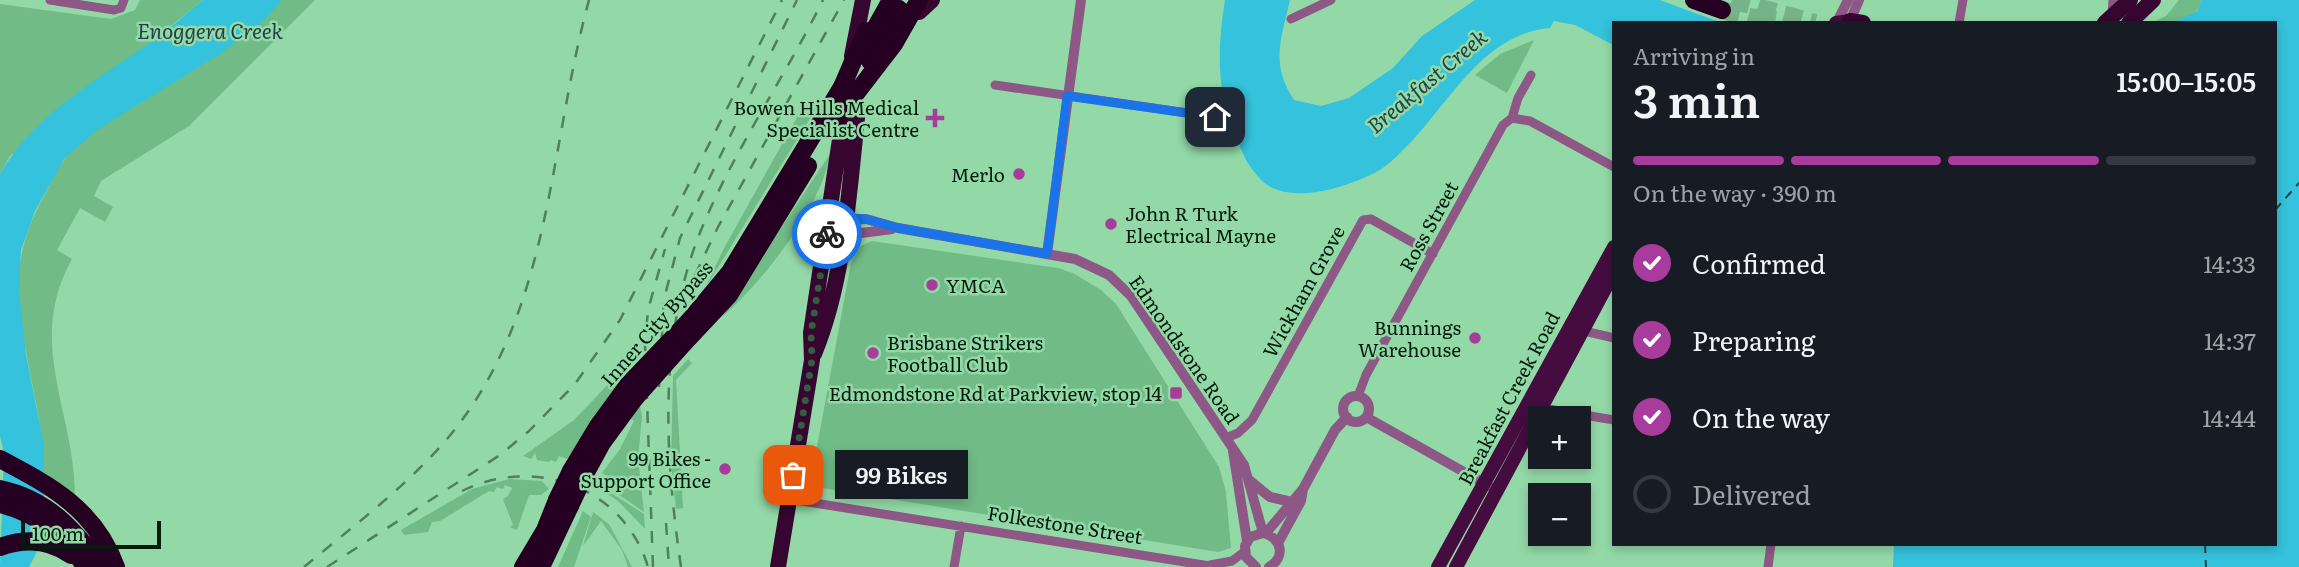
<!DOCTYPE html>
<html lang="en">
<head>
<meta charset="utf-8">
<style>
	:root { --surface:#171b24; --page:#20242c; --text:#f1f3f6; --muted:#9ea1a6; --line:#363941; --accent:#a83c9c }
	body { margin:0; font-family:Literata,serif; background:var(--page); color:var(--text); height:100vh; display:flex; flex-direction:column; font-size:26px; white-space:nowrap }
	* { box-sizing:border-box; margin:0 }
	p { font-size:23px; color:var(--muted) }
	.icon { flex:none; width:38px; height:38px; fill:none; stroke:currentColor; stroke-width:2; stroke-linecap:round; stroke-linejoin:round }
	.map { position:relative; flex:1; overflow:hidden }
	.side { position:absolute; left:1612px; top:21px; width:665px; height:525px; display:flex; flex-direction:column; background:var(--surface); border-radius:0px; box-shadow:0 4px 10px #0003 }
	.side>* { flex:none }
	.tools { position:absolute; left:1528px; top:406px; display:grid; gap:14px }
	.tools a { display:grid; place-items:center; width:63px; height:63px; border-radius:0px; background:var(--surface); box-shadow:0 4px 10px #0003; font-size:35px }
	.scale { position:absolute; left:21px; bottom:18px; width:140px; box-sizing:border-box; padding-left:7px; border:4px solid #011c0a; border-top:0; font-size:19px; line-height:24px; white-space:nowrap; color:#011c0a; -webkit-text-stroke:5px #93d9a7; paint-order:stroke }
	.pin { position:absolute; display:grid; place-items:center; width:60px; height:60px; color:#fff; margin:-30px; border-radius:14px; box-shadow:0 4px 10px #0006 }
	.courier { position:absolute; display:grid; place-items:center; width:70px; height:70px; margin:-35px; border:5px solid #1a73e8; border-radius:50%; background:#fff; color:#222; box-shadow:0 2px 9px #0007 }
	.bubble { position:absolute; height:49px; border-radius:0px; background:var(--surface); box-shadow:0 4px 10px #0003; font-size:23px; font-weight:600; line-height:49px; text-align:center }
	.headline em { font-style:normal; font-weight:600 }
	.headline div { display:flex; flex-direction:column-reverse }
	.headline { display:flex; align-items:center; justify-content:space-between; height:119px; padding:0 21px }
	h1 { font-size:46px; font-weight:600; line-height:52px }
	.bar { display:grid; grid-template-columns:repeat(4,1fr); gap:10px 7px; align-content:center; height:84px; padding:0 21px }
	.bar i { height:9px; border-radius:5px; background:var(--line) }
	.bar .active { background:var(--accent) }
	.bar p { grid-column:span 4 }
	ol { padding:0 21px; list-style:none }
	li { display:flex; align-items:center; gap:21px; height:77px }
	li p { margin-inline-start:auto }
	li .icon { padding:7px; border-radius:50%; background:var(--accent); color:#fff; stroke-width:4 }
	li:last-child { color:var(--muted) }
	li i { width:38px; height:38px; border:4px solid var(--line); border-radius:50% }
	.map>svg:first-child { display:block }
</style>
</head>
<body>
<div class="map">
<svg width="2299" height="567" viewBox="0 0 2299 567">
	<rect width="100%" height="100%" fill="#93d9a7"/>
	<path fill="#70bb86" d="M140,0H203L10,156L0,174V4L111,19L135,10Z
		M282,0H315L189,126L101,181L94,196L113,207L105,222L80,208L57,250L72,259C25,343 75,411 75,497L44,474C44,412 20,352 19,289C18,256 27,227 43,198C50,186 55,172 64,160C82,135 114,119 140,103C190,72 242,44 282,0Z
		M2179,0H2202C2196,22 2170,23 2151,23L2166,16Z
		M1750,8L1777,11L1775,23H1749Z
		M1534,40L1507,93L1475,75L1500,54Z
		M805,103L819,104L706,287L723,250Z
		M830,154C822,206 762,283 722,317Z
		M872,241L1058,268L1073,273L1101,290L1116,304L1219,467L1226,492L1231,548L1218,552L822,488L815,479L813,468L851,263L861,246Z
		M688,359L692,363L676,380L683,508L676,509L671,462L673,376Z
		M617,375H622L636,386L642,416L638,458L644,512L618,494V482L602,473L620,449L634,421L630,418L633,389L621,380L567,459L559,456L556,462L551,460L549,462L537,460L535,453L531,459L523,456L574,420Z
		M509,479L542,481L549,489L541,495H529L517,530L510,527L513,525L503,499L508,496L512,488L505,485L503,489L497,487L494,492L489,491L440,521L432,522L428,532L404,535L401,530L472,489Z
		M602,487L644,514L645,529L618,501L598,488Z
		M583,511L591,517L574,567H558Z
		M593,512L609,524L632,567H628L622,550L601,521L583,546Z"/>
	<path fill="#34c2dc" d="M203,0H282L263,21L220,54L97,130L64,159L35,211L21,250L19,290L26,355L44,446V538L29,567H0L4,453L0,436V174C36,112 101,78 157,38C173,26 188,12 203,0Z
		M1225,0H1290C1281,40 1270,63 1294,100L1321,106L1349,98L1393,68L1422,36L1475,0H1660L1722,23H1614L1613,45L1575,25L1554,21L1550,28C1485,33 1450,101 1410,143C1401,152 1389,165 1378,171C1351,186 1294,205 1266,184C1261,181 1256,174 1252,169C1245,161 1242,150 1237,140C1216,94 1217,49 1225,0Z
		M2202,0H2299V567H1893L1894,544H2275V23H2173L2197,11Z"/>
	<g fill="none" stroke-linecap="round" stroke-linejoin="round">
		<path stroke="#234046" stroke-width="2" stroke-dasharray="9 7" stroke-linecap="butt" d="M2275,210L2299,183
			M2205,544L2206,567"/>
		<path stroke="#76b388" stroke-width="18" stroke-dasharray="18 9" stroke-linecap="butt" d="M1732,0L1815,23
			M1722,10L1768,23"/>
		<path stroke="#8e5886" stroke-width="9" d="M50,0L114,10L121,8L124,0
			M2112,16L2113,0
			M1291,19L1331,0
			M1959,23L1963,0
			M995,85L1215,117
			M1512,118L1530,121L1614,167
			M1580,330L1614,338
			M1358,396L1366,375L1503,125L1512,118L1518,98L1531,75
			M1542,408L1614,420
			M1226,438L1238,433L1252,420L1363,220L1371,219L1433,254
			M789,499L1216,567
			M1210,565L1232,561L1244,552
			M954,567L961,526
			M1768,567L1771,544"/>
		<path stroke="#8e5886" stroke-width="10" d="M1850,21L1859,0
			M1837,22L1848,0
			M841,221L866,219L898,228L1075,259L1109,275L1131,296L1244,465L1263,533
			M839,236L892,229
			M1047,254L1081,0
			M1343 409a13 13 0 1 1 26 0a13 13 0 1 1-26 0Z
			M1366,417L1489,486
			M1233,451L1247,541
			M1249,480L1270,497L1292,502
			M1266,533L1303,489L1335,430L1347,417
			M1278,543L1301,501L1303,489
			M1256,567L1246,557L1245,546L1250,537L1263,533C1282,538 1286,557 1269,567"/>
		<path stroke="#450c3f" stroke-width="14" d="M1836,23L1850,21
			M1438,567L1614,247
			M1456,567L1614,272"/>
		<path stroke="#360630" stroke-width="16" d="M919,12L932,0
			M1850,21L1863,23
			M2105,23L2130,0
			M2129,23L2153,0
			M852,56L863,0
			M814,354C845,279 849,189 858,109
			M778,567L812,360L811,333L845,106"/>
		<path stroke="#260022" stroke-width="18" d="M1694,0L1722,10
			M863,50L891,0
			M690,320L730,272L842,87
			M684,343L729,295L808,166
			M0,459C51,486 95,509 116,567
			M571,471L598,426L628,385
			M584,476L602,443L635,398
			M0,489C48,499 74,530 103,567
			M0,504C36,513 66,535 85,567
			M0,547C25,538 49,539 71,555
			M523,567L545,530L557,500
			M541,567L570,506"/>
		<path stroke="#4e805d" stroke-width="2.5" stroke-dasharray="12 12" stroke-linecap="butt" d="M695,275L718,227L844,0
			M659,387L664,299L680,238L797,0
			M462,491C535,455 624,487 648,567
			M666,523L669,567
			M304,567C352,527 406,487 447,439C552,315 548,150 589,0
			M327,567L500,455L529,431L575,384L620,320L782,0
			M653,567L645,345L648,310L665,249
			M681,567C664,450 657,327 707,216C740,141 787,73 823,0"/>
		<path stroke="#260022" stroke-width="18" d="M870,61L899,9
			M842,87L866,31
			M837,118L894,44L919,0
			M628,385L690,320
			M635,398L684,343
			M557,500L571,471
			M570,506L584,476"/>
	</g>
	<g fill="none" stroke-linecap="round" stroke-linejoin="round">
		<path stroke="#345e41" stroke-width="7" stroke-dasharray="0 12.6" d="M793,475L812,360L811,333L827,234"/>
		<path stroke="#1a73e8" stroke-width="9" d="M827,234L828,226L849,218L866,219L898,228L1047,254L1067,96L1215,117"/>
	</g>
	<g fill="#a83c9c" stroke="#93d9a7" stroke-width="2.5">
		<path d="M931.5 107.5h7v7h7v7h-7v7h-7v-7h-7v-7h7z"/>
		<circle cx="1019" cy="174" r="7"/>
		<circle cx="1111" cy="224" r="7"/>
		<circle cx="932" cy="285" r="7"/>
		<circle cx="1475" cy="338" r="7"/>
		<circle cx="873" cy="353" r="7"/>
		<rect x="1169" y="386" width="14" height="14" rx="3.5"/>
		<circle cx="725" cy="469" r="7"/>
	</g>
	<g text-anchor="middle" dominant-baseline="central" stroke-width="5" stroke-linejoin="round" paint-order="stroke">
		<g font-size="19" fill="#011c0a" stroke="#93d9a7" text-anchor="end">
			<text x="919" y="107">Bowen Hills Medical<tspan x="919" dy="22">Specialist Centre</tspan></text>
			<text x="1005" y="174">Merlo</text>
			<text x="1125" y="213" text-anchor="start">John R Turk<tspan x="1125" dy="22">Electrical Mayne</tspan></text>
			<text x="946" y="285" text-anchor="start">YMCA</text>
			<text x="1461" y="327">Bunnings<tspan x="1461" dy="22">Warehouse</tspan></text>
			<text x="887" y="342" text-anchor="start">Brisbane Strikers<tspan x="887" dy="22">Football Club</tspan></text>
			<text x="1162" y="393">Edmondstone Rd at Parkview, stop 14</text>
			<text x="711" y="458">99 Bikes -<tspan x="711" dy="22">Support Office</tspan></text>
		</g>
		<g font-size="19" fill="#011c0a" stroke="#93d9a7">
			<text transform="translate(1428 226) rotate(-61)">Ross Street</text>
			<text transform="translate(1303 291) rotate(-61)">Wickham Grove</text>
			<text transform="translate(656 323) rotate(-49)">Inner City Bypass</text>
			<text transform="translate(1185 349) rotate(55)">Edmondstone Road</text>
			<text transform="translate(1508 398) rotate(-62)">Breakfast Creek Road</text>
			<text transform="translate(1065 524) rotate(9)">Folkestone Street</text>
		</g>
		<g font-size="21" font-style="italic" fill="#234046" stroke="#93d9a7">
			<text x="210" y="29">Enoggera Creek</text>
			<text transform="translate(1426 80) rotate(-40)">Breakfast Creek</text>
		</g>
	</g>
</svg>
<div class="tools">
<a>+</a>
<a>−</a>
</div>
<div class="scale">100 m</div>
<div class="pin" style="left:793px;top:475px;background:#ea580c"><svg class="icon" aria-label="bag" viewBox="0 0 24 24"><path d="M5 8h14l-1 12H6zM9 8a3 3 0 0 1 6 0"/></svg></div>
<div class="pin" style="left:1215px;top:117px;background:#1f2937"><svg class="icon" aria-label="home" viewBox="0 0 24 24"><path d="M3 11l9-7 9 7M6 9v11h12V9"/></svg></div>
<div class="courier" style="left:827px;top:234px"><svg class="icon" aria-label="bike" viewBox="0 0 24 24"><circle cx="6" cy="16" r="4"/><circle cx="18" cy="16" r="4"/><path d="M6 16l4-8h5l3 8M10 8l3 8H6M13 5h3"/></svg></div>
<div class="bubble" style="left:835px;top:450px;width:133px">99 Bikes</div>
<section class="side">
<div class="headline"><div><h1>3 min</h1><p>Arriving in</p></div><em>15:00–15:05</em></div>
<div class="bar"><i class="active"></i><i class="active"></i><i class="active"></i><i></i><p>On the way · 390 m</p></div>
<ol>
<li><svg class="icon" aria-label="check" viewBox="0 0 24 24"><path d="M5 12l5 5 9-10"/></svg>Confirmed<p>14:33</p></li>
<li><svg class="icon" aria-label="check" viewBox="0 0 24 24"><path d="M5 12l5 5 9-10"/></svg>Preparing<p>14:37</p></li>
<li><svg class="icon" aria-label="check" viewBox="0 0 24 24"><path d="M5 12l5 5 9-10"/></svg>On the way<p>14:44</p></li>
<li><i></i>Delivered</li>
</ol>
</section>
</div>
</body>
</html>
